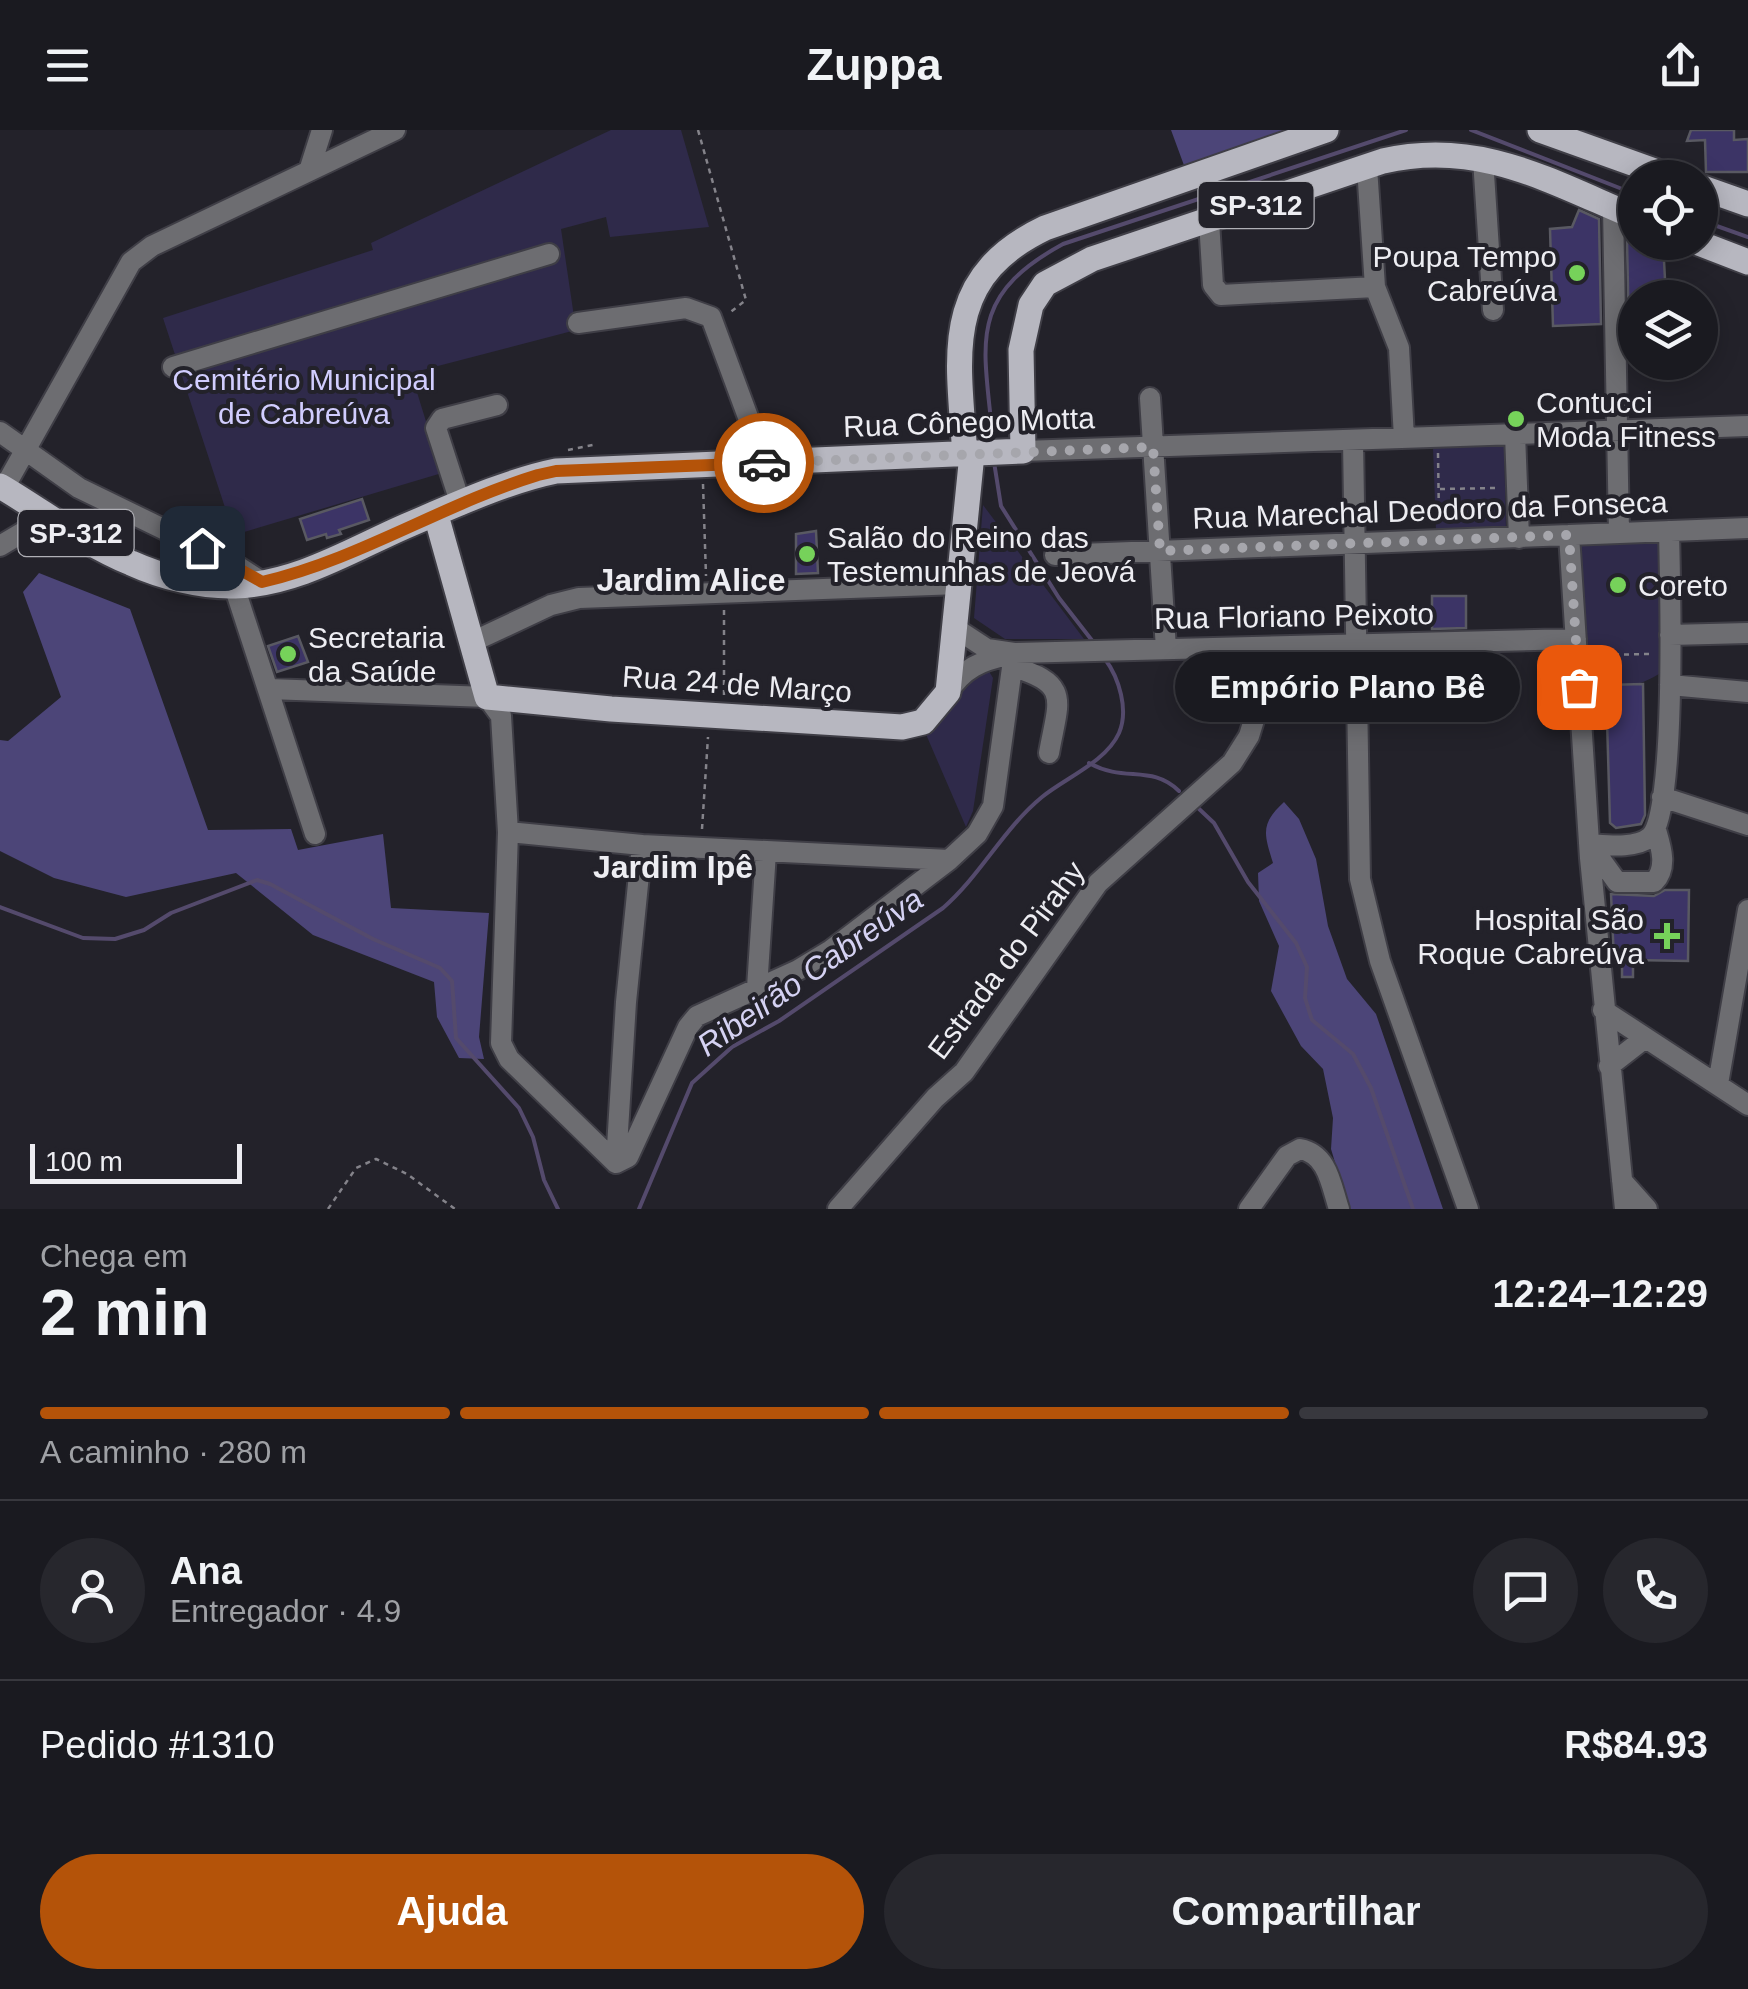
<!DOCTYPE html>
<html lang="pt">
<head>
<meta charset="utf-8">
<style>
	:root { --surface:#1a1a20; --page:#27272d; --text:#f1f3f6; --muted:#9fa1a5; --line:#38383e; --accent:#b45309 }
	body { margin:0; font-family:Helvetica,sans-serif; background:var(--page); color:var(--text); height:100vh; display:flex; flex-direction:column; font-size:38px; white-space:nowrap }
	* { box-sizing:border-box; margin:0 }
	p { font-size:32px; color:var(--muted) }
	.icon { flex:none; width:55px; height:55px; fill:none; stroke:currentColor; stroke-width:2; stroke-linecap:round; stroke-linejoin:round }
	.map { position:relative; height:1079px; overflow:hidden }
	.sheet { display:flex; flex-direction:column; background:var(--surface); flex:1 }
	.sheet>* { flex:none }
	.controls { position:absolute; left:1618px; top:30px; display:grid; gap:20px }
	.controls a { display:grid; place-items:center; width:100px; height:100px; border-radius:50%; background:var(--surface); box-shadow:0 5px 25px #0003,0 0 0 2px var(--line); font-size:50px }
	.scale { position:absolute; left:30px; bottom:25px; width:212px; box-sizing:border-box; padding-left:10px; border:5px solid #ededf2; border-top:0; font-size:28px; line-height:35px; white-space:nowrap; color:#ededf2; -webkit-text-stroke:8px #23222a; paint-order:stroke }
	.pin { position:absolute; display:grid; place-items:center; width:85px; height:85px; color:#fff; margin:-42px; border-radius:20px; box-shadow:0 5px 15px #0006 }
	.courier { position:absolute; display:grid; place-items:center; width:100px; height:100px; margin:-50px; border:8px solid #b45309; border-radius:50%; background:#fff; color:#222; box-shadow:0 2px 12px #0007 }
	.bubble { position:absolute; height:70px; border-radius:35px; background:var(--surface); box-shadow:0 5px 25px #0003,0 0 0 2px var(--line); font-size:32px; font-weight:600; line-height:70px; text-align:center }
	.headline em { font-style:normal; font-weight:600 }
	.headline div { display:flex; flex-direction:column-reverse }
	.headline { display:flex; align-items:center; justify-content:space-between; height:170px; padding:0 40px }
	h1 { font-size:65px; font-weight:600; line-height:75px }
	.bar { display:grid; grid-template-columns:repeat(4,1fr); gap:15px 10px; align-content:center; height:120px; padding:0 40px }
	.bar i { height:12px; border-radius:8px; background:var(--line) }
	.bar .on { background:var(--accent) }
	.bar p { grid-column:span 4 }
	.line { display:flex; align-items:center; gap:25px; padding:0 40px; border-top:2px solid var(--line) }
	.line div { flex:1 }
	.round { display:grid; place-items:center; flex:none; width:105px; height:105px; border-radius:52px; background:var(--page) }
	.action { display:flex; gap:20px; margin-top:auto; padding:20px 40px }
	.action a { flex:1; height:115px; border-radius:60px; background:var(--accent); color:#fff; font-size:40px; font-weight:600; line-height:115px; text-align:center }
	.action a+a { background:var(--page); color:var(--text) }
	header { display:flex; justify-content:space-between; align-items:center; height:130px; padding:0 40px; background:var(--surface); font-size:45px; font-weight:600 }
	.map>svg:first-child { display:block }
</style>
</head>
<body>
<header><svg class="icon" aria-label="menu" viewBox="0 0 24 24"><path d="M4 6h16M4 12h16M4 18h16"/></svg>Zuppa<svg class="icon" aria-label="share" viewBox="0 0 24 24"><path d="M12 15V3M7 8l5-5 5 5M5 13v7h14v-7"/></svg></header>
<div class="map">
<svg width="1748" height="1079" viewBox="0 0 1748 1079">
	<rect width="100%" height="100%" fill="#23222a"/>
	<path fill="#2f2a4a" d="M611,0H681L709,97L610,107L606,87L561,99L576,200L411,243L442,343L234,405L163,188L373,120L371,113Z
		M1504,315L1506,399L1436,401L1433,317Z
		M983,375L1084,509H1085H1005L974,488Z
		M1659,411L1664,541C1636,559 1615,562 1588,542L1578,421L1584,413Z
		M987,538L993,548L973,681L966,697L925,602L961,554Z"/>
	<path fill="#4c4578" d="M1171,0H1296L1185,38Z
		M39,443L130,479L208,700L291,699L298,720L383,704L391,778L489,783L479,907L484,929L459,928L437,887L434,852L313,805L236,743L126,767L54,748L0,721V610L8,611L61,567L23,462Z
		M1284,672L1299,689L1316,729L1328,796L1347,849L1376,884L1443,1079H1349L1331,1019L1333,988L1323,939L1301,916L1271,861L1279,816L1259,771L1258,743L1273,733C1264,704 1260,694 1284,672Z"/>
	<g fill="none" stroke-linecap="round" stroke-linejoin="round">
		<path stroke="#544a6c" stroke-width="4" d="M1471,0L1635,64
			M1700,90L1748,107
			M993,312C985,216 964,168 1063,114L1406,0
			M994,332L1001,376L1059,468L1094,513
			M1089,633C1125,653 1151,634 1179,661
			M1197,677L1214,693L1248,752L1296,813L1307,837L1305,868L1312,890L1353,924L1371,958L1413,1079
			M0,777L83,808L115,809L144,800L171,783L257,750L270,754L373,809L440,838L452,851L456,908L519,978L533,1007L544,1050L558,1079
			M639,1079L692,953L732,917L779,891L943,778C981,745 1003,699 1042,667C1065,648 1106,632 1119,603C1129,580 1119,548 1105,529"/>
	</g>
	<path fill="#3c3466" stroke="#595962" stroke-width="2.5" d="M1691,0H1734V10L1748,9V42H1706L1705,10L1687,11Z
		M1579,80L1599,89L1601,194L1553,196L1550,99L1572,97Z
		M1627,110L1663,112L1666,168H1635V208H1629Z
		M362,369L369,390L339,400L341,404L327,408L326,404L307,410L300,389Z
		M816,401L818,443L796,444V404Z
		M1432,466H1466V498L1432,499Z
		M298,506L308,532L277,542L268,516Z
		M1643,554L1645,685L1641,694L1616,698L1610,693L1606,555Z
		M1665,760H1689L1688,831L1633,830V847H1622V831L1614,830L1611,764L1654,766Z"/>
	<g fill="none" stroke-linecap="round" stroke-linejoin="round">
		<g stroke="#3f3e46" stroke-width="24">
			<path id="minor" d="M1483,29L1493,180
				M1367,37L1375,157L1399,218L1404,308
				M309,41L322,0
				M1613,78L1619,403
				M1209,91L1213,155L1221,165L1375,157
				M578,193L686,178L711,187L765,333
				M173,237L549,124
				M1150,268L1166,519
				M0,302L79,358L231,432L262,452
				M1515,304L1519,408
				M1353,310L1360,749L1380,831L1468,1079
				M1023,321L1748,296
				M4,358L131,132L152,116L395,0
				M461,375L436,298L442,289L497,275
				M1569,405L1590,728L1625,1079
				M0,416L25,401L45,384
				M1055,425L1748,398
				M234,456L315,704
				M955,498L987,519L1014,523L1576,509
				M1670,505L1748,503
				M472,512L551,475L579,468L959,454
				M1013,537C1072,554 1058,571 1049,623
				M1670,555L1748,562
				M269,559L487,567L501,586L508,702L501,913L509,929L616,1033
				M948,562C964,538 980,531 1008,525
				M1662,667L1748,695
				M508,702L642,715L949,730
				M1590,714C1606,715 1636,719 1650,707C1677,683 1670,447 1669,401
				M1591,716L1617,752H1654C1668,738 1661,717 1656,700
				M757,858L766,722
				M1603,880L1748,975
				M1609,936L1645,908
				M1718,954L1748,780
				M616,1033L628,1027L688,897L697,886L798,840L831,820L949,730L977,704L993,676L1014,523
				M616,1033L626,872L642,715
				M1622,1051L1647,1079
				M838,1079L935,968L964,942L1098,753L1232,633L1249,606L1265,554L1272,517
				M1249,1079L1287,1026L1300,1019C1328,1024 1331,1055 1339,1079"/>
		</g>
		<g stroke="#3f3e46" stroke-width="29">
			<path id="major" d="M1540,0L1674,48
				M1700,57L1748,74
				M1696,112L1748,132
				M965,325C958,225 941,148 1045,98L1326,0
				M0,356C43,381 84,414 131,433C162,447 201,457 235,456C297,454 351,420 406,396C453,376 507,351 556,341L1023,321L1021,220L1031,175L1045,154L1092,129L1383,31C1479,9 1549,51 1635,87
				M436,385L487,567L611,579L902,597L923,592L948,562L972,324"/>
		</g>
		<path stroke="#84838a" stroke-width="2.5" stroke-dasharray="5 5" stroke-linecap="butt" d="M698,0L746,170L728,184
			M568,320L593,315
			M1438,323L1439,390
			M703,354L706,446
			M1440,359L1497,358
			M1594,525L1651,524
			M724,565V478
			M702,699L708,607
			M328,1079L356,1038L376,1029L407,1044L455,1079"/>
		<use href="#minor" stroke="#6d6d71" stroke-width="20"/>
		<use href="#major" stroke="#b7b7c0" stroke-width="25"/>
	</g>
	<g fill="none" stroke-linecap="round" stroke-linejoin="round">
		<path stroke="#a6a6ac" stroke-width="10" stroke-dasharray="0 18" d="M764,333L1153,317L1160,421L1569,405L1579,557"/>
		<path stroke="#b45309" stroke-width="12" d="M202,418L262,452C358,430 443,374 538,345L556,341L764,333"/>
	</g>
	<g fill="#76d25a" stroke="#23222a" stroke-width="4">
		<circle cx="1577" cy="143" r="10"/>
		<circle cx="1516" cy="289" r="10"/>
		<circle cx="807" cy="424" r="10"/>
		<circle cx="1618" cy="455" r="10"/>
		<circle cx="288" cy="524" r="10"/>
		<path d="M1662 791h10v10h10v10h-10v10h-10v-10h-10v-10h10z"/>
	</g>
	<g text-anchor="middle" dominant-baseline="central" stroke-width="8" stroke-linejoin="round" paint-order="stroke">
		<g fill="#23222a" stroke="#b0b0b6" stroke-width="2.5">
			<rect x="1198.5" y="52" width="115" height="46" rx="8"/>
			<rect x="18.5" y="380" width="115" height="46" rx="8"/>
		</g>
		<g font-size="28" font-weight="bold" fill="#ededf2">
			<text x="1256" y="75">SP-312</text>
			<text x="76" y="403">SP-312</text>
		</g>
		<g font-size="30" fill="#ededf2" stroke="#23222a" text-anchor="start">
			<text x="1557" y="126" text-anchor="end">Poupa Tempo<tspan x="1557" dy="34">Cabreúva</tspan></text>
			<text x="1536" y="272">Contucci<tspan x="1536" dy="34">Moda Fitness</tspan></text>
			<text x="827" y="407">Salão do Reino das<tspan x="827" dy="34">Testemunhas de Jeová</tspan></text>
			<text x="1638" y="455">Coreto</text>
			<text x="308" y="507">Secretaria<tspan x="308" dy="34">da Saúde</tspan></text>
			<text x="1644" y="789" text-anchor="end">Hospital São<tspan x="1644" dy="34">Roque Cabreúva</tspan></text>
		</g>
		<g font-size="30" fill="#d1cdfe" stroke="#23222a">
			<text x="304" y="249">Cemitério Municipal<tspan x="304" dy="34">de Cabreúva</tspan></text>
		</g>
		<g font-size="30" fill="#ededf2" stroke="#23222a">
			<text transform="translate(969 292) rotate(-2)">Rua Cônego Motta</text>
			<text transform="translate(1430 380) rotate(-2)">Rua Marechal Deodoro da Fonseca</text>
			<text transform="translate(1294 486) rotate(-1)">Rua Floriano Peixoto</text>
			<text transform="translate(737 554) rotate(4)">Rua 24 de Março</text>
			<text transform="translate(1006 830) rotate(-53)">Estrada do Pirahy</text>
		</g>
		<g font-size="32" font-weight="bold" fill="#ededf2" stroke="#23222a">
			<text x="691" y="450">Jardim Alice</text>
			<text x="673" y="737">Jardim Ipê</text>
		</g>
		<g font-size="32" font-style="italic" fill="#d5d2f3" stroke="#23222a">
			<text transform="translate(810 842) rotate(-35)">Ribeirão Cabreúva</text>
		</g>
	</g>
</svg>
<div class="controls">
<a><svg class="icon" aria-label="locate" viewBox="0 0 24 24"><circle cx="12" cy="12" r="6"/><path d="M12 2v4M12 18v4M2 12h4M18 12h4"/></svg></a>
<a><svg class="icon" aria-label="layers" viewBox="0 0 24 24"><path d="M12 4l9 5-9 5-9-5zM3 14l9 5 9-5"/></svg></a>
</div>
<div class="scale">100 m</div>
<div class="pin" style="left:1579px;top:557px;background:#ea580c"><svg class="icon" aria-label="bag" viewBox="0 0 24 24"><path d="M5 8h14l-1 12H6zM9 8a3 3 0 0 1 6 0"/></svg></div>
<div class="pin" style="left:202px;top:418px;background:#1f2937"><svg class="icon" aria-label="home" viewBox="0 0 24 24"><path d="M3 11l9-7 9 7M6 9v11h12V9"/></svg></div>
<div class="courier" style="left:764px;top:333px"><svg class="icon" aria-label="car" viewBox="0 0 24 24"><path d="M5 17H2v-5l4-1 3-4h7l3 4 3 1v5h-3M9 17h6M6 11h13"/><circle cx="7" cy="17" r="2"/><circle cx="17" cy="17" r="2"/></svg></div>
<div class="bubble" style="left:1175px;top:522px;width:345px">Empório Plano Bê</div>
</div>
<section class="sheet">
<div class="headline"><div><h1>2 min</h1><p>Chega em</p></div><em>12:24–12:29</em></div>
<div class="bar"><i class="on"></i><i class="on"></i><i class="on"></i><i></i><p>A caminho · 280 m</p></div>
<div class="line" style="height:180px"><a class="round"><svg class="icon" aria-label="person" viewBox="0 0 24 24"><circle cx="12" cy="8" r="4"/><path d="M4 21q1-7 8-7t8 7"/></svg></a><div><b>Ana</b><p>Entregador · 4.9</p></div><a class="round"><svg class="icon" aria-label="chat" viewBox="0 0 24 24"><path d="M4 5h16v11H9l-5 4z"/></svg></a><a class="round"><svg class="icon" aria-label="phone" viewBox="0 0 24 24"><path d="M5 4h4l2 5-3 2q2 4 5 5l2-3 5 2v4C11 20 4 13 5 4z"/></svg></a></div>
<div class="line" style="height:130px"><div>Pedido #1310</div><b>R$84.93</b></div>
<div class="action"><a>Ajuda</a><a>Compartilhar</a></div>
</section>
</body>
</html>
